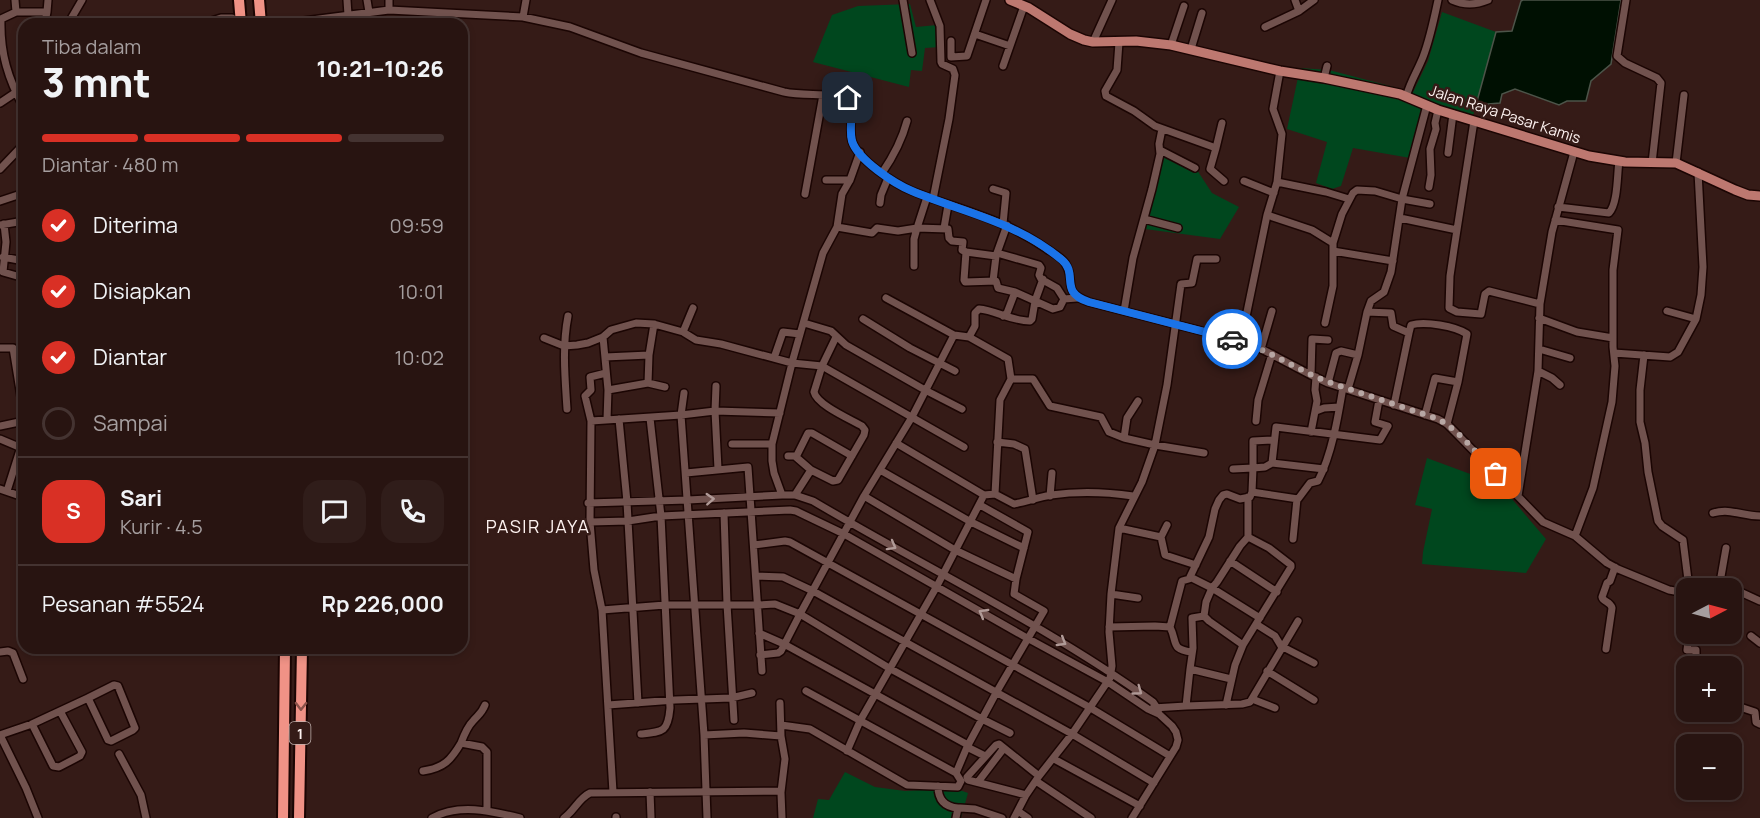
<!DOCTYPE html>
<html lang="id">
<head>
<meta charset="utf-8">
<style>
	:root { --surface:#281411; --page:#301d1a; --text:#f1f3f6; --muted:#a59e9f; --line:#443331; --accent:#d93025 }
	body { margin:0; font-family:Manrope,sans-serif; background:var(--page); color:var(--text); height:100vh; display:flex; flex-direction:column; font-size:22px; white-space:nowrap }
	* { box-sizing:border-box; margin:0 }
	p { font-size:20px; color:var(--muted) }
	.icon { flex:none; width:33px; height:33px; fill:none; stroke:currentColor; stroke-width:2; stroke-linecap:round; stroke-linejoin:round }
	.map { position:relative; flex:1; overflow:hidden }
	.details { position:absolute; left:18px; top:18px; width:450px; height:636px; display:flex; flex-direction:column; background:var(--surface); border-radius:18px; box-shadow:0 3px 9px #0003,0 0 0 2px var(--line) }
	.details>* { flex:none }
	.needle { width:39px; rotate:84deg }
	.buttons { position:absolute; left:1676px; top:578px; display:grid; gap:12px }
	.buttons a { display:grid; place-items:center; width:66px; height:66px; border-radius:12px; background:var(--surface); box-shadow:0 3px 9px #0003,0 0 0 2px var(--line); font-size:30px }
	.pin { position:absolute; display:grid; place-items:center; width:51px; height:51px; color:#fff; margin:-26px; border-radius:12px; box-shadow:0 3px 9px #0006 }
	.courier { position:absolute; display:grid; place-items:center; width:60px; height:60px; margin:-30px; border:4px solid #1a73e8; border-radius:50%; background:#fff; color:#222; box-shadow:0 2px 8px #0007 }
	.summary em { font-style:normal; font-weight:800 }
	.summary div { display:flex; flex-direction:column-reverse }
	.summary { display:flex; align-items:center; justify-content:space-between; height:102px; padding:0 24px }
	h1 { font-size:39px; font-weight:800; line-height:45px }
	.bar { display:grid; grid-template-columns:repeat(4,1fr); gap:9px 6px; align-content:center; height:72px; padding:0 24px }
	.bar i { height:8px; border-radius:4px; background:var(--line) }
	.bar .selected { background:var(--accent) }
	.bar p { grid-column:span 4 }
	.line { display:flex; align-items:center; gap:15px; padding:0 24px; border-top:2px solid var(--line) }
	.line div { flex:1 }
	.round { display:grid; place-items:center; flex:none; width:63px; height:63px; border-radius:18px; background:var(--page) }
	ol { padding:0 24px; list-style:none }
	li { display:flex; align-items:center; gap:18px; height:66px }
	li p { margin-inline-start:auto }
	li .icon { padding:6px; border-radius:50%; background:var(--accent); color:#fff; stroke-width:4 }
	li:last-child { color:var(--muted) }
	li i { width:33px; height:33px; border:3px solid var(--line); border-radius:50% }
	.map>svg:first-child { display:block }
</style>
</head>
<body>
<div class="map">
<svg width="1760" height="818" viewBox="0 0 1760 818">
	<rect width="100%" height="100%" fill="#351b17"/>
	<path fill="#00471e" d="M910,4L916,27L937,25L940,47L925,48L922,71L911,70L909,87L813,62L832,15L858,6Z
		M1442,12L1496,32L1471,123L1427,111L1416,159L1353,148L1341,186L1332,189L1316,183L1327,142L1287,129L1300,68L1329,70L1413,92L1428,61Z
		M1160,155L1197,170L1212,193L1239,207L1220,239L1145,229Z
		M1427,458L1500,485L1546,539L1526,573L1422,564L1423,552L1432,509L1415,505Z
		M845,772L875,787L905,791L954,788L968,793L961,818H813L818,799L829,800Z"/>
	<path fill="#001002" stroke="#4c5449" stroke-width="1.5" d="M1523,0H1621L1611,64L1591,81L1586,101H1567L1559,105L1515,89L1502,94L1500,103L1476,105L1496,32L1512,31L1521,1Z"/>
	<g fill="none" stroke-linecap="round" stroke-linejoin="round">
		<g stroke="#1b0503" stroke-width="10">
			<path id="minor" d="M15,0L16,12
				M347,0L348,15
				M903,0L912,53
				M930,0L940,26L941,62L942,64L953,69L955,75L949,119L933,199
				M1295,0L1299,11
				M1452,0C1463,5 1476,5 1488,0
				M1626,0L1617,56L1625,63L1657,78L1661,83L1652,163
				M389,10V0
				M523,17L526,0
				M45,22L47,12
				M296,22L389,10L523,17L570,27L641,53L784,92C806,97 830,91 851,100L853,104C852,115 849,130 852,141C858,160 895,184 912,191C959,210 1005,219 1047,249C1053,253 1061,257 1065,263C1077,280 1060,292 1089,302L1252,344L1311,375L1328,383L1438,419L1447,424L1457,434L1543,522L1575,536L1607,563L1618,569L1669,590L1686,593
				M68,24L82,0
				M202,24L221,18H232
				M366,24L369,12L367,0
				M1265,27L1299,11L1314,0
				M975,34L1010,46
				M951,41V57L967,56L986,0
				M1093,42L1112,0
				M1119,42L1117,70L1105,91L1106,96L1134,111L1155,126L1216,148L1210,169L1224,181
				M1171,45L1184,6
				M1191,49L1202,13
				M1003,66L1024,6
				M1324,78L1327,66
				M1406,97C1411,80 1417,72 1423,57C1430,39 1434,19 1438,0
				M0,103L15,93
				M24,108C8,79 0,53 1,19L16,12H47L48,0
				M1474,121L1454,249L1450,276L1449,308L1457,312L1481,314L1485,294L1489,291L1540,304
				M1216,148L1222,123
				M1160,150L1195,168
				M1448,153L1453,114
				M1676,163L1684,95
				M0,169L24,144
				M882,173C893,157 902,140 907,121
				M826,180H850
				M1244,181L1274,193
				M1277,182L1326,192L1349,199
				M1429,187L1431,175L1430,149L1436,129L1435,123L1438,110
				M993,189L1006,193L1003,224
				M805,194L823,95
				M927,197L917,228L948,229L949,238L952,241L963,242L962,250L966,252L964,280L965,282L996,281L998,288L1015,292L1053,309L1060,307L1064,299L1077,298
				M0,201L24,193
				M880,203L881,195L888,178
				M1558,207L1609,213C1618,203 1617,175 1619,161
				M1267,215L1312,230L1333,243
				M1400,218L1457,230
				M1144,219L1178,228
				M1555,220L1618,230L1613,270V347L1615,366L1612,402L1593,488L1575,536
				M4,224L6,242L3,272L24,278
				M0,225L24,221
				M837,227L872,233L877,228L898,231L917,228
				M944,228L948,205
				M1333,251L1393,261
				M966,252L996,256L997,253L1039,265L1041,268L1039,275L1041,279L1057,288L1064,299
				M997,253L1007,225
				M3,257L24,261
				M914,266V239L917,228
				M993,281L996,256
				M886,298L954,335L969,337L1008,359L1011,379L1000,400L995,494
				M1124,311L1133,258L1152,189L1160,154L1159,144L1162,129
				M1667,311L1696,319
				M1367,312L1391,313L1393,326L1409,333L1394,405
				M1003,316L1007,313L1015,292
				M1539,318L1577,332L1613,338
				M863,319L910,348L955,371
				M804,323L831,331L846,345L925,390L962,409
				M1325,323L1333,286V243L1342,214L1353,193L1357,190L1375,191L1402,199L1430,204
				M683,332L693,308
				M1409,333L1411,325C1425,321 1455,326 1467,334L1458,382L1447,424
				M603,337L608,390L607,420
				M969,337L975,326V313L979,309C995,310 1011,321 1030,321L1032,319L1035,301L1043,279
				M544,338L564,346L577,345L588,343L603,337L611,330L636,323L654,324L683,332L696,340L721,344L792,363L822,366L964,447
				M1241,341L1267,215L1277,182L1282,134L1273,109L1280,71
				M0,348H13L24,415
				M1261,349L1272,311
				M1539,349L1570,358
				M1614,353L1670,357L1678,352L1696,319L1701,295L1703,267L1698,172
				M1644,355L1640,390V422L1645,443L1648,472L1658,521L1662,526L1683,540L1689,588
				M605,357L649,355
				M774,358L783,332L800,334
				M1538,371L1552,378L1560,385
				M1311,375L1312,339L1328,340
				M1011,379H1033L1050,406L1101,417L1109,432L1124,438
				M648,383L649,355L654,324
				M1328,383L1336,353L1341,351L1358,355
				M716,386L715,411L780,413
				M1348,389L1358,355L1367,312L1371,301L1384,292L1391,272L1402,199L1427,105
				M608,390L648,383L665,387
				M684,393L681,415L704,735L707,818
				M1138,401L1127,418L1124,438L1155,445L1204,453
				M567,409C565,378 562,347 568,316
				M1316,411L1324,408L1339,407
				M1425,415L1435,378L1458,382
				M619,419L627,502L638,703
				M591,421L585,396L591,390L590,377L606,373
				M1256,421L1258,400L1272,354
				M0,426L24,421
				M1311,432L1317,401L1315,390L1316,377
				M0,439L19,447L20,450L7,491
				M997,442L1014,444L1025,449L1033,500
				M896,443L984,495L995,494L1014,504C1026,502 1039,497 1051,495C1079,491 1106,492 1133,496
				M732,444H772
				M788,456H797
				M1272,463L1324,469
				M1233,469L1253,468V441L1274,440
				M811,470L796,457L808,433H812L852,456
				M880,470L971,522L1024,548
				M686,473L748,467L762,671
				M0,489L23,497L24,496
				M1252,492L1298,499L1310,483L1318,481C1332,454 1338,417 1343,387
				M782,495L774,473L772,461V444L793,359L823,253L837,227L842,194L850,180L860,152
				M795,495L811,470L833,481L838,480L864,435L865,430L862,426C850,419 817,405 814,392L822,366L836,337
				M864,496L955,550L1016,579
				M1050,496L1052,473
				M1518,496L1538,371L1540,304L1552,232L1574,152
				M588,503L688,500L782,495H795L813,501C926,568 1046,625 1153,702L1157,708L1159,714
				M724,513L727,604L734,720
				M1713,513C1731,508 1742,516 1760,516
				M590,522L628,521L661,516L790,510L796,511L844,534L1027,638L1108,682L1148,709L1159,714L1172,726L1176,732L1178,740L1176,747L1132,818
				M1119,528L1161,537L1167,525
				M1161,537L1165,555L1196,565
				M1293,539L1297,499
				M754,545L785,541L790,542L1089,707L1170,756
				M1230,561L1277,592
				M756,576L783,577L813,591L1072,734L1154,783
				M1190,577L1212,588L1260,618
				M1719,588L1726,548
				M1731,590L1738,591L1760,601
				M1111,594L1138,598
				M602,610L665,605H758L775,604L800,614L889,668L982,719L1010,733
				M1256,624L1275,636L1281,646L1314,663
				M1109,627L1155,626L1170,627C1178,643 1170,649 1192,652
				M1170,627L1182,581L1189,579L1209,537L1215,509L1219,500L1223,495L1227,494L1240,499L1250,497L1252,492L1253,468L1265,467L1272,463L1276,427L1380,440L1388,426L1375,422L1379,400
				M759,633L784,644L968,745
				M1689,633L1687,650H1696V666
				M1751,636L1760,643
				M1243,645L1209,621L1204,616L1206,602L1212,588L1217,582L1240,546L1248,537V497
				M1606,649L1612,608C1610,601 1603,602 1602,597L1607,583L1610,581L1615,567
				M0,652L8,651L13,653L23,679
				M760,655L778,653L781,651L800,614L864,496L912,417L954,335
				M1190,669L1193,648L1192,618L1204,616
				M1267,671L1314,700
				M114,685L118,686L135,728L133,730L111,741L108,740L88,698Z
				M806,691L956,773L967,747L996,693L1044,611L1014,594L1016,579L1028,532L980,505
				M1252,699L1275,708
				M780,703L781,736L785,759L781,792
				M1731,704L1755,712L1756,722L1760,724
				M608,705L675,700L731,698L752,693
				M1226,705L1235,665L1243,645L1291,567V565L1269,548L1248,537
				M1186,706L1190,669L1231,679
				M1153,708L1186,706L1242,704L1250,702L1298,621
				M32,724L53,766L59,767L80,756L82,752L60,711
				M781,725L810,729L907,785L958,787L961,781L956,773
				M641,734C663,732 668,732 670,708L661,516L650,418
				M704,735L744,733L781,736
				M461,743C464,735 467,727 473,721C478,715 482,713 485,705
				M967,747L985,756
				M847,751L860,721L937,586L984,495
				M119,754L141,795L146,818
				M1054,759L1140,806
				M423,771C444,768 451,760 461,743L482,747L487,752V811
				M1036,781L1091,818
				M978,782L1004,748
				M938,786C938,800 945,807 958,808
				M613,792L602,610L594,570L590,522L591,421L681,415L715,411L718,469
				M650,792L651,818
				M1026,795L968,780L967,777L996,745L999,744L1039,776
				M1018,811L1028,818
				M616,817V818
				M38,818L26,788L0,735L32,724L88,698
				M432,818C459,803 491,811 520,818
				M564,818C574,811 579,798 590,793L779,791L781,793L782,818
				M956,818L958,808H960L975,809L1002,818
				M1014,818L1026,795L1039,776L1072,734L1110,678L1112,666L1109,632L1111,594L1119,528L1142,482L1155,445L1167,385L1181,284L1192,283L1197,259H1216"/>
		</g>
		<g stroke="#1b0503" stroke-width="12">
			<path id="major" d="M1010,0L1029,8L1070,34L1084,40L1093,42L1136,41L1171,45L1280,71L1324,78L1400,94L1438,110L1589,156L1625,162L1676,163L1735,190L1748,195L1760,196"/>
		</g>
		<g stroke="#1b0503" stroke-width="14">
			<path id="highway" d="M239,0L241,24
				M259,0L261,24
				M283,818L285,648
				M299,818L302,648"/>
		</g>
		<use href="#minor" stroke="#71524e" stroke-width="7"/>
		<use href="#major" stroke="#bd7870" stroke-width="9"/>
		<use href="#highway" stroke="#f09286" stroke-width="10"/>
	</g>
	<defs><path id="oneway-chevron" d="M-2-3.5L2.5 0L-2 3.5" fill="none" stroke-width="1.6" stroke-linecap="round" stroke-linejoin="round" transform="scale(1.5)"/></defs>
	<g stroke="#b09a97">
		<use href="#oneway-chevron" transform="translate(710 499) rotate(-3)"/>
		<use href="#oneway-chevron" transform="translate(892 546) rotate(29)"/>
		<use href="#oneway-chevron" transform="translate(983 613) rotate(-150)"/>
		<use href="#oneway-chevron" transform="translate(1062 642) rotate(31)"/>
		<use href="#oneway-chevron" transform="translate(1138 691) rotate(36)"/>
	</g>
	<use stroke="#895149" href="#oneway-chevron" transform="translate(301 706) rotate(91)"/>
	<g fill="none" stroke-linecap="round" stroke-linejoin="round">
		<path stroke="#b7a7a4" stroke-width="6" stroke-dasharray="0 10.8" d="M1232,339C1266,348 1295,369 1328,382L1438,419C1461,432 1478,455 1496,474"/>
		<path stroke="#1a73e8" stroke-width="8" d="M848,98L851,100L853,104C852,115 849,130 852,141C858,160 895,184 912,191C965,213 1017,222 1062,260C1079,274 1058,292 1089,302L1232,339"/>
	</g>
	<g text-anchor="middle" dominant-baseline="central" stroke-width="5" stroke-linejoin="round" paint-order="stroke">
		<rect fill="#351b17" stroke="#c1b2af" stroke-width="1.5" x="289.5" y="722" width="21" height="22" rx="4.5"/>
		<g font-size="14" font-weight="bold" fill="#fdf2f0">
			<text x="300" y="733">1</text>
		</g>
		<g font-size="15" fill="#fdf2f0" stroke="#351b17">
			<text transform="translate(1505 114) rotate(18)">Jalan Raya Pasar Kamis</text>
		</g>
		<g font-size="18" letter-spacing="1.5" fill="#fdf2f0" stroke="#351b17">
			<text x="538" y="526">PASIR JAYA</text>
		</g>
	</g>
</svg>
<div class="buttons">
<a><svg class="needle" viewBox="-14 -14 28 28"><path d="M0-13l5 13h-10z" fill="#e53935"/><path d="M0 13l5-13h-10z" fill="#a59e9f"/></svg></a>
<a>+</a>
<a>−</a>
</div>
<div class="pin" style="left:1496px;top:474px;background:#ea580c"><svg class="icon" aria-label="bag" viewBox="0 0 24 24"><path d="M5 8h14l-1 12H6zM9 8a3 3 0 0 1 6 0"/></svg></div>
<div class="pin" style="left:848px;top:98px;background:#1f2937"><svg class="icon" aria-label="home" viewBox="0 0 24 24"><path d="M3 11l9-7 9 7M6 9v11h12V9"/></svg></div>
<div class="courier" style="left:1232px;top:339px"><svg class="icon" aria-label="car" viewBox="0 0 24 24"><path d="M5 17H2v-5l4-1 3-4h7l3 4 3 1v5h-3M9 17h6M6 11h13"/><circle cx="7" cy="17" r="2"/><circle cx="17" cy="17" r="2"/></svg></div>
<section class="details">
<div class="summary"><div><h1>3 mnt</h1><p>Tiba dalam</p></div><em>10:21–10:26</em></div>
<div class="bar"><i class="selected"></i><i class="selected"></i><i class="selected"></i><i></i><p>Diantar · 480 m</p></div>
<ol>
<li><svg class="icon" aria-label="check" viewBox="0 0 24 24"><path d="M5 12l5 5 9-10"/></svg>Diterima<p>09:59</p></li>
<li><svg class="icon" aria-label="check" viewBox="0 0 24 24"><path d="M5 12l5 5 9-10"/></svg>Disiapkan<p>10:01</p></li>
<li><svg class="icon" aria-label="check" viewBox="0 0 24 24"><path d="M5 12l5 5 9-10"/></svg>Diantar<p>10:02</p></li>
<li><i></i>Sampai</li>
</ol>
<div class="line" style="height:108px"><b class="round" style="background:var(--accent);color:#fff">S</b><div><b>Sari</b><p>Kurir · 4.5</p></div><a class="round"><svg class="icon" aria-label="chat" viewBox="0 0 24 24"><path d="M4 5h16v11H9l-5 4z"/></svg></a><a class="round"><svg class="icon" aria-label="phone" viewBox="0 0 24 24"><path d="M5 4h4l2 5-3 2q2 4 5 5l2-3 5 2v4C11 20 4 13 5 4z"/></svg></a></div>
<div class="line" style="height:78px"><div>Pesanan #5524</div><b>Rp 226,000</b></div>
</section>
</div>
</body>
</html>
